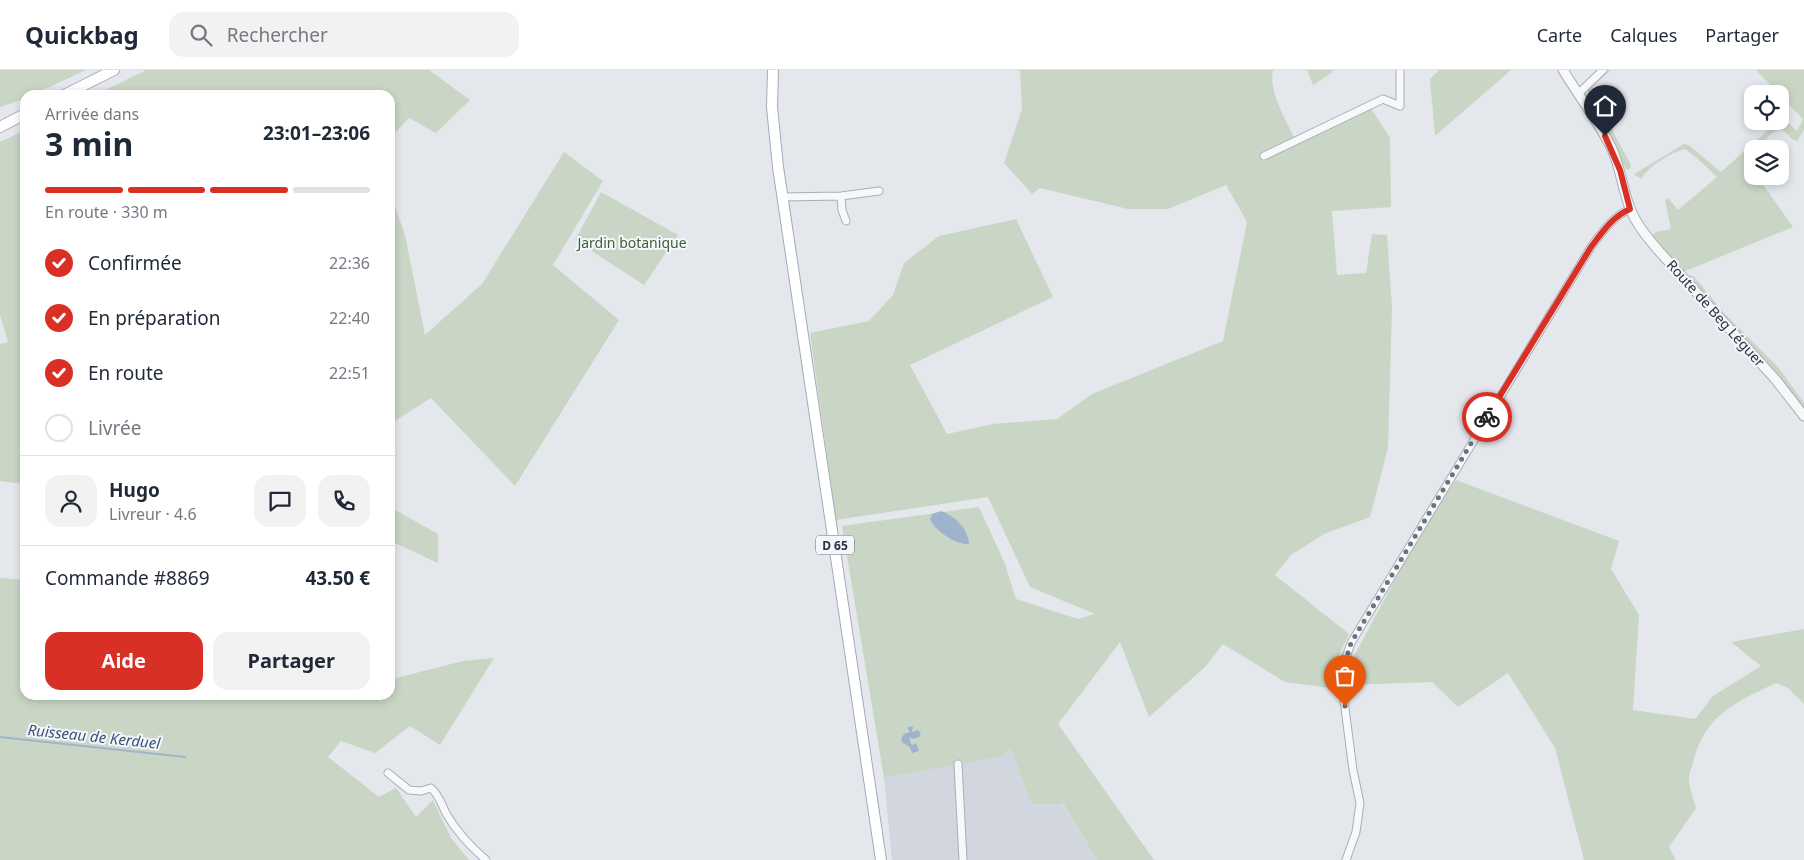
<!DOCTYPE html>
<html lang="fr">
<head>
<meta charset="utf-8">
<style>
	:root { --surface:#fff; --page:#f2f2f3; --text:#1f2937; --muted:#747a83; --line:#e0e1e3; --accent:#d93025 }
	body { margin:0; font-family:"Noto Sans",sans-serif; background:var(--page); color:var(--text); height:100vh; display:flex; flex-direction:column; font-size:19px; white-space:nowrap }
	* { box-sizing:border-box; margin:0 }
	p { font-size:16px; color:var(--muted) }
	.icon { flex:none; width:28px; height:28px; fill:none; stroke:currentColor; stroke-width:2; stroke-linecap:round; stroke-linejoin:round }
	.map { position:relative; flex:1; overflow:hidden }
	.drawer { position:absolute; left:20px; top:20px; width:375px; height:610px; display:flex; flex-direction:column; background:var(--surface); border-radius:15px; box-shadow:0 2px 8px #0003 }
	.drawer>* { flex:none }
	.buttons { position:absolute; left:1744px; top:15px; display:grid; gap:10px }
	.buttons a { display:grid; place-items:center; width:45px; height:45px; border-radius:10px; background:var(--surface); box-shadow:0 2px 8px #0003; font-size:25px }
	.pin { position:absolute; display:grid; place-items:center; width:42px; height:42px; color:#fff; margin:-51px -21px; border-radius:50% 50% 50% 0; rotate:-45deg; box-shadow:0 0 5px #0007 }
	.pin .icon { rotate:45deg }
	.courier { position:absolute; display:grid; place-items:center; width:50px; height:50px; margin:-25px; border:4px solid #d93025; border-radius:50%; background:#fff; color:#222; box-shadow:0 1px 6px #0007 }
	.headline em { font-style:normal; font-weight:700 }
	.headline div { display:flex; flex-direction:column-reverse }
	.headline { display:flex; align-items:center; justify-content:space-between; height:85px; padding:0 25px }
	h1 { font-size:32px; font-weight:700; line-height:38px }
	.bar { display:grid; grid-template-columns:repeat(4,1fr); gap:8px 5px; align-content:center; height:60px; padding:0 25px }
	.bar i { height:6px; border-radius:4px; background:var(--line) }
	.bar .on { background:var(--accent) }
	.bar p { grid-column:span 4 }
	.line { display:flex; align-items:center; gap:12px; padding:0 25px; border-top:1px solid var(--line) }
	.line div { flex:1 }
	.round { display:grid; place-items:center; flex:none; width:52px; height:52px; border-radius:15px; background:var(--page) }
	ol { padding:0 25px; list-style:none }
	li { display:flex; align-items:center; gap:15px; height:55px }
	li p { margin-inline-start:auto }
	li .icon { padding:5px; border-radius:50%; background:var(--accent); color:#fff; stroke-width:4 }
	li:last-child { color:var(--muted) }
	li i { width:28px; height:28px; border:2px solid var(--line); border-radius:50% }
	.action { display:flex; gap:10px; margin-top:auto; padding:10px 25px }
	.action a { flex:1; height:58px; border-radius:15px; background:var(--accent); color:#fff; font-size:20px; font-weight:700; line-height:58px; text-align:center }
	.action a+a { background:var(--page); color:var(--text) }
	header { display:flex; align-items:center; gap:30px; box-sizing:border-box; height:70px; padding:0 25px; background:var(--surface); border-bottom:1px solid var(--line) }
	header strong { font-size:24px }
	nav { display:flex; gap:28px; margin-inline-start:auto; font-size:18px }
	.search { width:350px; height:45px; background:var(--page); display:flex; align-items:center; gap:12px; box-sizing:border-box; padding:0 18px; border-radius:15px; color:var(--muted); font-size:19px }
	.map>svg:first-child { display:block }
</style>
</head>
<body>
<header>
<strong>Quickbag</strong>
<div class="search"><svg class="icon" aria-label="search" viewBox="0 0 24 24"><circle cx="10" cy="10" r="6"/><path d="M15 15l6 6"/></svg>Rechercher</div>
<nav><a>Carte</a><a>Calques</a><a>Partager</a></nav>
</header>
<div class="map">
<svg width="1804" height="790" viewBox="0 0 1804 790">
	<rect width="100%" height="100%" fill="#e4e7ec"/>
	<path fill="#d2d6de" d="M1011,679L1031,734H1062L1097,790H892L884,708L1000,687Z"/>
	<path fill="#c9d6c5" d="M0,0H86L32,25H25L24,29L0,37Z
		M146,0H429L470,30L436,63L409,48L390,68V25H95Z
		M1020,0H1273C1268,21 1286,50 1295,69L1369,35L1390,68L1391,137L1332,141L1337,205L1366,203L1372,164L1387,165L1392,237L1388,378L1370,447L1324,464L1291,485L1275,505L1349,564L1338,587L1330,618L1285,612L1223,574L1206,596L1149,647L1120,572L1058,654L1154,790H1097L1063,734H1031L1011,679L1000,687L884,708L842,456L979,437L1005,494L1016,529L1078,549L1095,544L1030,517L988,427L836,450L810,263L869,251L893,225L904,193L939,166L1016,149L1053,227L910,295L947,364L993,354L1057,349L1092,324L1223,271L1247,152L1226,115L1168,139H1128L1040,118L1032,124L1004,93L1022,39Z
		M1307,0H1332L1333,2L1313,15Z
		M1439,0H1511L1435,66L1430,9Z
		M1607,0H1611L1593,16L1590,23L1609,54L1630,93L1631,97L1628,100L1626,99L1583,27L1588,23L1589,17Z
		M1756,0H1804V60L1797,71L1792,69L1783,60L1775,61L1744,88L1752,101V106H1757L1793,157L1683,202L1665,184L1651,166L1656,162L1671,159L1665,130L1668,128L1678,140L1717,107L1698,89L1685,79C1670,83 1649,96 1641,109L1634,104L1684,74L1690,76L1721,102L1778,51H1786L1797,61L1803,49Z
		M25,60V414L0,411V274L8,272L0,245V72Z
		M564,82L603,111L553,195L619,250L515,416L431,328L390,354V123L405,165L425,265L482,214Z
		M601,122L678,165L644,215L575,170Z
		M1686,205L1694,206L1723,242L1778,297L1804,333V341L1739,262Z
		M1456,410L1619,471L1611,499L1639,545L1633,640L1695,649L1713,626L1761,596L1731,572L1804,559V634L1788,618L1776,613C1736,632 1704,645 1693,693C1691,699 1688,706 1689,712C1690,720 1694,730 1696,738L1669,777L1676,790H1584L1555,678L1508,603L1458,637L1432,612L1347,615L1353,588L1422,459Z
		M390,437L438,464V493L393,472H390Z
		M0,508L25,510V625H154L161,628L205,630L203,625H390V607L396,608L463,591L494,588L440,675L410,656L375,683L341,671L328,687L379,727L396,718L416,747L433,730L451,768L469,790H0Z"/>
	<path fill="#9fb4cc" d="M941,441C955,446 968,458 969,474C956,475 935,461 930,449L932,444Z
		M913,656L912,662L918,660L921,663L919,667L913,669L909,667L911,674L913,675L916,673L919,681L912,683L910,677L903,673L901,669L904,664L910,662L908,659V657Z"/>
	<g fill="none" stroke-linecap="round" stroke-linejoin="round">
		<path stroke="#9fb4cc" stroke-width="2" d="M0,667L185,687"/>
		<g stroke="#a9aeb7" stroke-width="9">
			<path id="minor" d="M1578,24L1603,0
				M1264,86L1383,29L1400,36V0
				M841,126L842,140L846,151
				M782,127L841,126L879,121
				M958,694L963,790
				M388,703L409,720L421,721L431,718C440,726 442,736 447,745C457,762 471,777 486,790
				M1346,790L1356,762L1360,733L1353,700L1342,615L1343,596L1351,573L1591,177C1603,161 1612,147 1630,139"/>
		</g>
		<g stroke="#a9aeb7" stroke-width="11">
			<path id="tertiary" d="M1563,0C1579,26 1598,51 1612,79C1621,99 1622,118 1630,138C1636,154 1647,167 1658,180L1776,310L1804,346"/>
		</g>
		<g stroke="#a9aeb7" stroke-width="12">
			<path id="secondary" d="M64,25L114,0
				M0,57L25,44"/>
		</g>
		<g stroke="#a3abb8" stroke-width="12">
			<path id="primary" d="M773,0L772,37L778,97L881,790"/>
		</g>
		<use href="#minor" stroke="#f7f8fa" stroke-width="7"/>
		<use href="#tertiary" stroke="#f7f8fa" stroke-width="9"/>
		<use href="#secondary" stroke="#fff" stroke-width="10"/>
		<use href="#primary" stroke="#fff" stroke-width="10"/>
	</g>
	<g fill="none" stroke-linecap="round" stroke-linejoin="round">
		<path stroke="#6c737f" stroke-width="5" stroke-dasharray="0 9" d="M1345,636L1342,602L1351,573L1487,347"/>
		<path stroke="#d93025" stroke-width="6" d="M1487,347L1591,177C1603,161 1612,147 1630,139L1620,100L1605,66"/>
	</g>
	<g text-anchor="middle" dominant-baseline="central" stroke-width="4" stroke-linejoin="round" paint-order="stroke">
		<rect fill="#f4f6f9" stroke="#676e7b" stroke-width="1" x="816" y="465.5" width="38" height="19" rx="4"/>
		<g font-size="12" font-weight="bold" fill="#2b3445">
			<text x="835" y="475">D 65</text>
		</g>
		<g font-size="14" fill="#3f6138" stroke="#f4f6f9">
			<text x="632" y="172">Jardin botanique</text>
		</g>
		<g font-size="14" fill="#2b3445" stroke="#f4f6f9">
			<text transform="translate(1716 243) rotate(48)">Route de Beg Léguer</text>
		</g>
		<g font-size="15" font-style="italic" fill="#34527a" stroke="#f4f6f9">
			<text transform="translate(94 666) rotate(6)">Ruisseau de Kerduel</text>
		</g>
	</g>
</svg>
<div class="buttons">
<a><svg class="icon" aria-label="locate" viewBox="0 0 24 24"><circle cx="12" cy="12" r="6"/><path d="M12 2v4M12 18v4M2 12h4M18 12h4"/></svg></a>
<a><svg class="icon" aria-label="layers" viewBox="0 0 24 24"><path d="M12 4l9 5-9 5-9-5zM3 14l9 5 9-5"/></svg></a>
</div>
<div class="pin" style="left:1345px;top:636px;background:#ea580c"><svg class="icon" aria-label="bag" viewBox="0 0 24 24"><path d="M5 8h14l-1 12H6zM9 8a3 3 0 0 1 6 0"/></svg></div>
<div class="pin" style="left:1605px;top:66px;background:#1f2937"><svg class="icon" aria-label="home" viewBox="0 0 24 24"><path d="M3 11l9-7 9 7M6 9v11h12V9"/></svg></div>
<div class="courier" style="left:1487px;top:347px"><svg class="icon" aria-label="bike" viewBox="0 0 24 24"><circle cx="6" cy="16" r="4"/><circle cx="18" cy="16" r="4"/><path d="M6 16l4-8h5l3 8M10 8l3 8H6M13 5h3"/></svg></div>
<section class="drawer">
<div class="headline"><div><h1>3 min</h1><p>Arrivée dans</p></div><em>23:01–23:06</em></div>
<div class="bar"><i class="on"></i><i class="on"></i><i class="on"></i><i></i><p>En route · 330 m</p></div>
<ol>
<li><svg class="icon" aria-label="check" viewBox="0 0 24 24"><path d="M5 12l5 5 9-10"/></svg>Confirmée<p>22:36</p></li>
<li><svg class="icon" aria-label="check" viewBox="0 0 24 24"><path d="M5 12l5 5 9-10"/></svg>En préparation<p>22:40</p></li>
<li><svg class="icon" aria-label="check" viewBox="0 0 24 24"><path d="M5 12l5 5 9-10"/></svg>En route<p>22:51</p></li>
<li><i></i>Livrée</li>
</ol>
<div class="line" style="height:90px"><a class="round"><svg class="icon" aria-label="person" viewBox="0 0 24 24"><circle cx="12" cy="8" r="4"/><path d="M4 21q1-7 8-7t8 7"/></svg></a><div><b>Hugo</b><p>Livreur · 4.6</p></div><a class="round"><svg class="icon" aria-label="chat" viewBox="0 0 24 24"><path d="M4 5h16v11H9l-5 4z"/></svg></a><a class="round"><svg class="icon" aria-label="phone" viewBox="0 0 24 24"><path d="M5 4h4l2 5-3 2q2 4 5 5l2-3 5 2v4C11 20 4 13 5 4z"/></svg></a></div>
<div class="line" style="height:65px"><div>Commande #8869</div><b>43.50 €</b></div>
<div class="action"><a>Aide</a><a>Partager</a></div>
</section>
</div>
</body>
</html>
